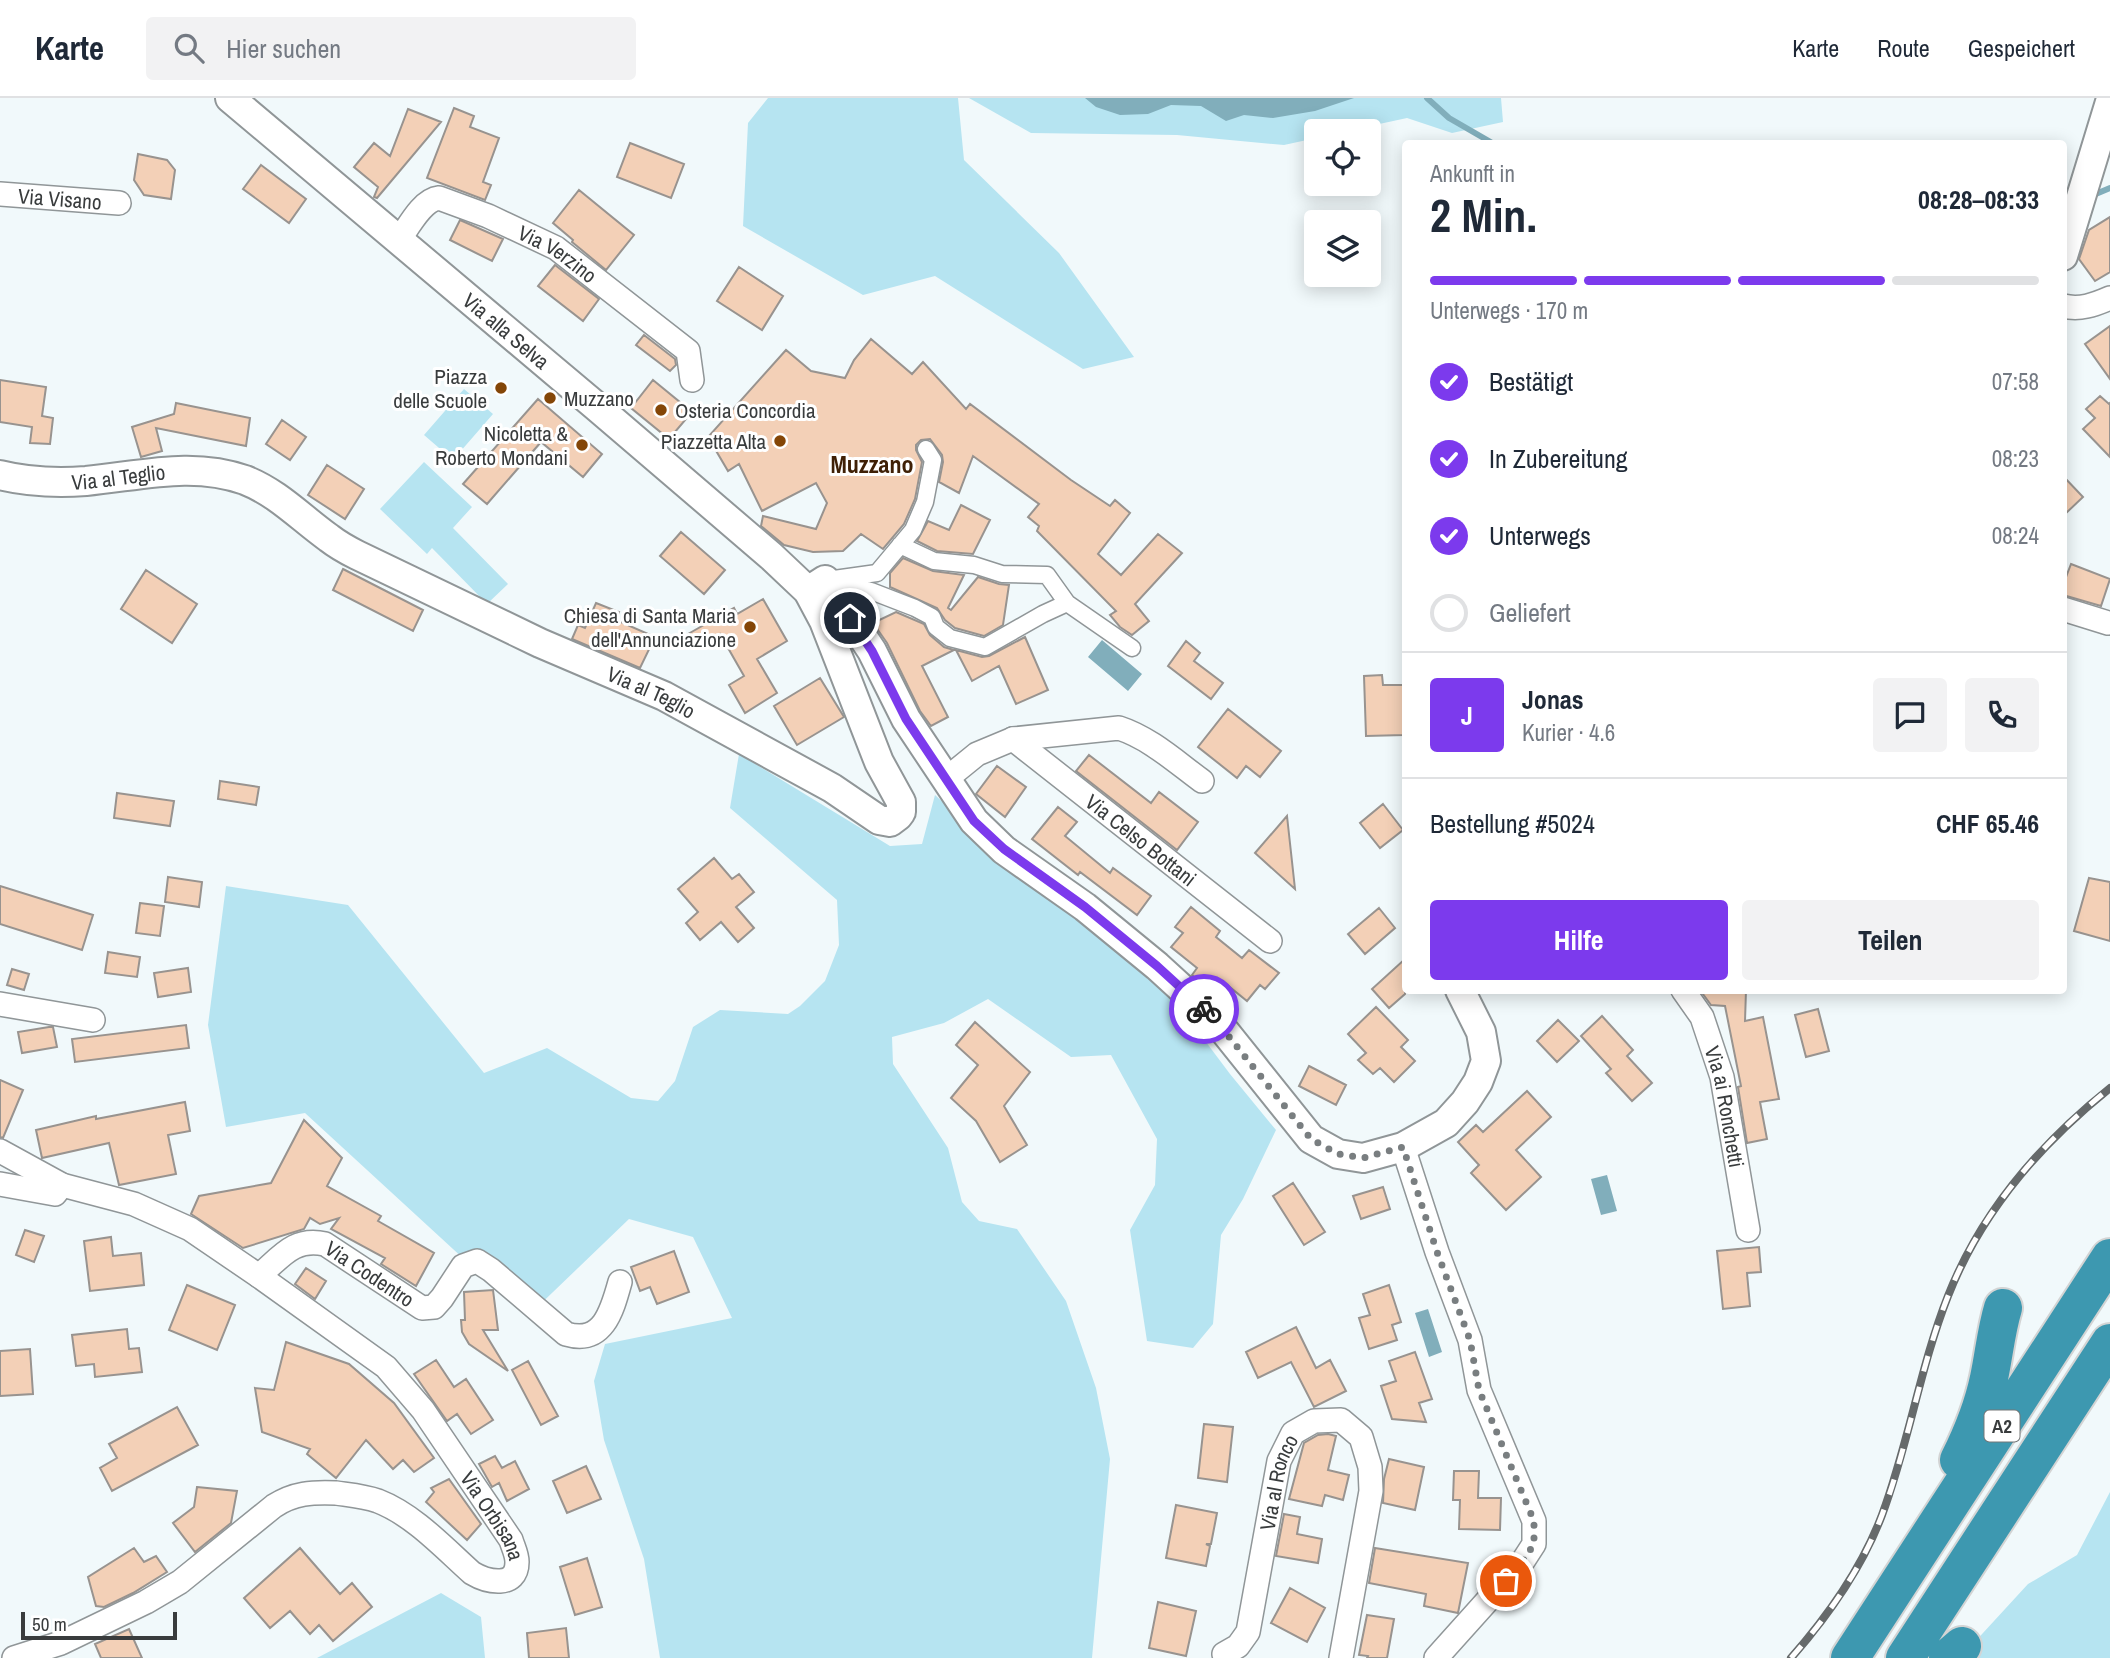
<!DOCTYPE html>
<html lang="de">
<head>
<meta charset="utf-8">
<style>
	:root { --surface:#fff; --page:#f2f2f3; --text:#1f2937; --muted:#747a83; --line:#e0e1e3; --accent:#7c3aed }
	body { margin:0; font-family:"Archivo Narrow",sans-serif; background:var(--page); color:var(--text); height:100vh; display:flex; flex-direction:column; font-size:26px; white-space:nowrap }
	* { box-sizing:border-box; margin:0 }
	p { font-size:23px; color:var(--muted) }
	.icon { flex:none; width:38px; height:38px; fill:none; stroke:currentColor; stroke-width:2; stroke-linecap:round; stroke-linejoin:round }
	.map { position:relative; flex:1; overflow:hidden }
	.sheet { position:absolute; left:1402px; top:42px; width:665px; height:854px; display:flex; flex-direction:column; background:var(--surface); border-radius:7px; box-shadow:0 4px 18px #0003 }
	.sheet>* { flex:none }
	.buttons { position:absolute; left:1304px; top:21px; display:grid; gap:14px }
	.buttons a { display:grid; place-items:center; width:77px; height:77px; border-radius:7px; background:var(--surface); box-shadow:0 4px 18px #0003; font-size:35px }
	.scale { position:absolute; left:21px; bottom:18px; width:156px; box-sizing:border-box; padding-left:7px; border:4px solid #393c3d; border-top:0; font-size:19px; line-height:24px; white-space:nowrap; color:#393c3d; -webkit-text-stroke:5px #fff; paint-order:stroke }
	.pin { position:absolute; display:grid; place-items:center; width:60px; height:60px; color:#fff; margin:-30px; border:4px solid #fff; border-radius:50%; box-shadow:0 2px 7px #0007 }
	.courier { position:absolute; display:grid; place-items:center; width:70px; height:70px; margin:-35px; border:5px solid #7c3aed; border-radius:50%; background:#fff; color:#222; box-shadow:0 2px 9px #0007 }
	.summary em { font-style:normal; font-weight:800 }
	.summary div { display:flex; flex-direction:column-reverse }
	.summary { display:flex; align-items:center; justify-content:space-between; height:119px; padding:0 28px }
	h1 { font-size:46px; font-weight:800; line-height:52px }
	.bar { display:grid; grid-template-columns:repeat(4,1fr); gap:10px 7px; align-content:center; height:84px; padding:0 28px }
	.bar i { height:9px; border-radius:5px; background:var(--line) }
	.bar .on { background:var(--accent) }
	.bar p { grid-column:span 4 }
	.line { display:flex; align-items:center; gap:18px; padding:0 28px; border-top:2px solid var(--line) }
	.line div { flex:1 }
	.round { display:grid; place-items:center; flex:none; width:74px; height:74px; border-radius:7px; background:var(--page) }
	ol { padding:0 28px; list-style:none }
	li { display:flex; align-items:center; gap:21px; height:77px }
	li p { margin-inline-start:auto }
	li .icon { padding:7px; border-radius:50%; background:var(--accent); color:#fff; stroke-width:4 }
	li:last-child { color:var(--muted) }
	li i { width:38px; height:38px; border:4px solid var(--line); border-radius:50% }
	.primary-button { display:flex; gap:14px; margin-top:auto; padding:14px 28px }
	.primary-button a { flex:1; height:80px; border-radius:7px; background:var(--accent); color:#fff; font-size:28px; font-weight:800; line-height:80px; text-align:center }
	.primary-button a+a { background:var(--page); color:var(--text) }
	header { display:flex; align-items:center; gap:42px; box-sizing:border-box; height:98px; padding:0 35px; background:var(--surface); border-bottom:2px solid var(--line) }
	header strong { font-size:33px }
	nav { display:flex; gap:38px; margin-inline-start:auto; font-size:24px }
	.search { width:490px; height:63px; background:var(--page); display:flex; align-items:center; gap:18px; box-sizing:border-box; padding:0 24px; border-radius:7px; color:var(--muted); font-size:26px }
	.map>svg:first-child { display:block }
</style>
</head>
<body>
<header>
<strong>Karte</strong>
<div class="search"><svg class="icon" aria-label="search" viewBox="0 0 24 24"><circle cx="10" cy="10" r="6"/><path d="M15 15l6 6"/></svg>Hier suchen</div>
<nav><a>Karte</a><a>Route</a><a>Gespeichert</a></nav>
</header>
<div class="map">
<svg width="2110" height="1560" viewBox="0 0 2110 1560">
	<rect width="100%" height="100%" fill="#f1f9fb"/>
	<path fill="#b6e4f1" d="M768,0H958L964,62L1059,155L1134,259L1083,271L935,178L863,197L743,128L748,25Z
		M969,0H1501L1503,24L1452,35L1407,20L1347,33H1316V40L1284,47L1177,37L1031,35Z
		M464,291L493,316L453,362L424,337Z
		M424,364L472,409L453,430L508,486L487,506L432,450L427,456L380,411Z
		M739,656L890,748L922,746L935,697L969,728L1158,880L1230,976L1276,1032L1243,1101L1221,1137L1213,1226L1193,1250L1147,1243L1130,1132L1155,1087L1157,1041L1111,957L1071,959L988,901L944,925L892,939L893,966L948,1050L962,1104L979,1123L1017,1131L1066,1203L1096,1290L1110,1361L1092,1560H660L644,1461L604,1342L594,1283L605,1246L732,1220L693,1139L629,1121L527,1219L305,1015L226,1029L208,927L226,788L348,807L484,975L547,950L631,1000L658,1003L675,983L693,929L720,912L788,916L800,908L825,883L839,847L837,802L730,710Z
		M2110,1394V1560H1960L2028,1486L2077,1457Z
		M441,1495L481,1519L485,1560H317Z"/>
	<path fill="#81aebb" d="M1085,0H1354L1315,13L1273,20L1244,17L1226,23L1201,8L1171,7L1148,16L1120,17L1096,9Z
		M1102,542L1142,576L1128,593L1088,559Z
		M1607,1077L1617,1113L1601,1117L1591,1081Z
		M1428,1211L1442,1254L1429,1259L1415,1215Z"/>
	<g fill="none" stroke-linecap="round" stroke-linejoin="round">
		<path stroke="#81aebb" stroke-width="6" d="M1427,0L1449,20L1494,46
			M2091,98L2110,90"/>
	</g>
	<path fill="#f3d0b7" stroke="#98938f" stroke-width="2" d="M454,10L474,18L470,29L499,40L483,84L491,87L485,102L427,80Z
		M408,11L441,24L377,100L374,99L378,89L354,69L374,45L390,58Z
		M630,45L684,66L671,100L617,79Z
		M138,56L167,62L175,72L171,101L144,97L134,82Z
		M261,67L306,101L289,125L243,91Z
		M579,92L634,137L606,172L572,144L573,142L553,125Z
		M2110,119V174L2095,183L2079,161L2089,132Z
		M460,122L503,141L492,163L450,142Z
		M555,167L599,201L583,223L538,188Z
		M739,169L783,198L762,232L717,203Z
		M2110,228V281L2085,246Z
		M644,237L675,261L676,267L670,273L636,247Z
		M871,241L912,276L923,264L966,311L970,306L1071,382L1110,408L1115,402L1130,415L1098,456L1121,477L1158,436L1182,455L1135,506L1149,523L1132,537L1120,529L1110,517L1116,513L1037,433L1039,428L1028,419L1039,406L973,358L959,395L939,384L943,364L942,357L930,341L921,342L916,347V352L922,364L915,401L904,426L883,451L861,436L843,453L813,454L784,447L761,428L763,418L816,431L827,405L816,385L762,413L739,366L728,373L708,339L786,252L811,273L845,280L854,262Z
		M0,282L46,289L42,318L53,320L50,346L30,345L32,329L0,324Z
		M653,282L692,314L669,341L631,310Z
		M2100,298L2109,306L2110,305V359L2083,331L2095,320L2086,311Z
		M538,301L602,356L583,379L541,344L487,406L463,386Z
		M176,305L250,320L246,348L156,330L162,353L141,359L132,329L174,316Z
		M282,322L306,339L290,362L266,346Z
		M327,367L364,391L345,421L308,397Z
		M2063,378L2083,399L2063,418Z
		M961,407L990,422L973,456L937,453L917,443L928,423L949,432Z
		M681,434L725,472L704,496L660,458Z
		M903,460L933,473L964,477L948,510L951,512L978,479L999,486L1009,487L1003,527L984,538L955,530L945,522L937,510L890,489V475Z
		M2071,466L2110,481L2101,508L2063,497V487Z
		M343,471L423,512L413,533L333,492Z
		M146,472L197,506L172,545L121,511Z
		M763,501L787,543L757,561L777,595L745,615L729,587L744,578L720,536L697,550L688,536L734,510L737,516Z
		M596,505L619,514L616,522L655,539L640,570L572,541L578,527L585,530Z
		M896,514L924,526L930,537L944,549L954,552L922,568L948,619L931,628L920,613L887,545L873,525Z
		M1025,539L1048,592L1016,606L999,568L972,583L956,552L982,559L989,558Z
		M1186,543L1200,555L1194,563L1223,585L1211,601L1168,568Z
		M1382,577L1383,587H1403L1404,637L1366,638L1364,578Z
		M820,580L844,619L797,647L774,608Z
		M1228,611L1281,653L1260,679L1246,668L1237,680L1198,649Z
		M1089,657L1151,705L1159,694L1198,724L1177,752L1076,673Z
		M997,668L1026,689L1005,719L976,696Z
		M220,683L259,689L256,707L218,701Z
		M117,695L174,703L170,728L114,720Z
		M1383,706L1403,732L1380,750L1360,725Z
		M1058,709L1077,724L1065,738L1110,775L1113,770L1151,798L1137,817L1080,774L1078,777L1032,741Z
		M1287,718L1295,791L1255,755Z
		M714,760L732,781L739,776L754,794L736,809L754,830L738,844L721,824L700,842L686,825L698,814L678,791Z
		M168,779L202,784L199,809L165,804Z
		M2089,780L2110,784V843L2074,833Z
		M0,788L93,817L82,852L0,826Z
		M140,805L164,808L160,838L136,835Z
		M1191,809L1220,833L1216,839L1242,860L1249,852L1279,875L1265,891L1260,887L1247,903L1226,886L1216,899L1192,877L1197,870L1171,849L1183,835L1175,829Z
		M1379,810L1395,830L1365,856L1348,836Z
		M108,854L140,859L137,879L105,875Z
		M1405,861V896L1389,910L1372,891Z
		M188,870L191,894L158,899L154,875Z
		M12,871L29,876L24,892L7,887Z
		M1700,892H1746L1745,923L1763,919L1779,1001L1760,1004L1767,1041L1747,1045L1738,989L1741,988L1725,908L1711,907Z
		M1376,909L1408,942L1401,949L1415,963L1394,984L1380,970L1373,976L1358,962L1366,955L1348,936Z
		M1818,911L1829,953L1806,959L1795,917Z
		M1602,918L1633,952L1627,958L1652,985L1632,1003L1606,975L1611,971L1581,938Z
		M1558,922L1579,943L1557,964L1537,943Z
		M975,924L1030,974L1004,1008L1027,1047L1000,1064L976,1023L951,1000L978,967L956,947Z
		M186,927L189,950L75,964L72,941Z
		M49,929H53L57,949L22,955L18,934Z
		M1309,968L1346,987L1336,1007L1299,988Z
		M0,982L23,992L3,1040L0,1039Z
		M1527,993L1551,1019L1516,1052L1541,1079L1506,1112L1471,1075L1479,1067L1458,1044L1476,1027L1483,1034Z
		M185,1004L190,1033L168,1037L176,1076L119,1087L109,1045L42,1060L36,1032L96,1018V1021Z
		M304,1022L342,1060L327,1088L381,1118L378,1123L434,1155L416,1188L381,1166L385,1160L331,1131L339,1120L320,1126L310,1120L304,1131L243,1150L191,1116L199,1098L271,1085Z
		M1293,1085L1325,1134L1304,1147L1273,1098Z
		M1383,1089L1390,1111L1361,1121L1353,1098Z
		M25,1132L44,1138L34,1164L16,1157Z
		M111,1139L113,1158L141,1155L144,1187L90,1193L84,1143Z
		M1759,1149L1761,1174L1747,1175L1750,1208L1723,1211L1717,1153Z
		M674,1153L689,1194L657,1206L650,1189L640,1193L631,1169Z
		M306,1170L326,1183L315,1201L295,1186Z
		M187,1187L235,1207L217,1252L169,1232Z
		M1389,1187L1401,1224L1392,1227L1397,1242L1369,1251L1359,1220L1370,1217L1363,1196Z
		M493,1192L498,1232H483L508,1273L469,1246L462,1234L461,1222H465L464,1194Z
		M1296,1229L1316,1270L1330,1262L1346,1293L1314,1309L1291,1264L1258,1280L1246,1254Z
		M127,1231L129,1251L139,1250L142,1274L95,1279L94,1266L76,1268L72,1237Z
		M286,1244L349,1266L394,1305L434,1360L414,1374L403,1362L393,1371L366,1342L336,1380L307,1356L310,1351L262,1334L255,1290L274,1292Z
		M30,1251L33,1296L0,1298V1253Z
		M1415,1254L1432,1301L1419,1305L1426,1324L1392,1321L1381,1288L1396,1283L1389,1263Z
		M436,1262L454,1289L466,1281L493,1322L471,1336L457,1316L447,1323L414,1276Z
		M528,1263L558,1318L541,1327L512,1272Z
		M177,1309L198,1347L112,1393L100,1370L117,1360L109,1346Z
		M1204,1326L1233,1329L1227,1384L1198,1380Z
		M1328,1336L1336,1338L1328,1372L1349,1377L1343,1402L1325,1397L1322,1408L1289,1401L1304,1345L1318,1337Z
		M495,1358L502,1370L515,1363L529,1391L507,1403L499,1385L492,1389L479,1366Z
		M1389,1361L1424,1369L1415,1412L1383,1405L1384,1381Z
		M586,1368L601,1401L567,1415L553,1383Z
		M1454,1373H1479L1478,1400H1501L1500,1432L1459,1431L1460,1402H1453Z
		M449,1381L481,1426L467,1442L426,1404L434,1394L431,1390Z
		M197,1389L237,1393L231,1425L195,1454L173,1425L194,1409Z
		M1176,1407L1217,1415L1211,1446H1206L1210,1448L1206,1468L1166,1460Z
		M1284,1416L1300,1419L1297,1436L1322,1441L1318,1465L1276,1458Z
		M134,1450L144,1464L156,1458L167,1474L133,1495L104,1509L96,1508L88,1479Z
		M300,1450L340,1496L352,1485L372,1509L333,1543L319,1527L310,1536L290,1513L270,1530L244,1500Z
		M1375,1450L1468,1465L1458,1515L1424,1508L1426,1496L1369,1485Z
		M587,1460L602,1509L575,1517L560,1469Z
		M1290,1490L1325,1510L1307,1544L1271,1525Z
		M1158,1504L1196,1513L1186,1558L1149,1550Z
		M1367,1517L1394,1521L1387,1560H1367L1368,1558L1359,1557Z
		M566,1530L569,1560H529L527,1535Z
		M129,1531L142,1560H101L95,1546Z"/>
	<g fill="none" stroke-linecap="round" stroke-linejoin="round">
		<g stroke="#909698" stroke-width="19">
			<path id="pedestrian" d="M900,447L934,463L974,467L1002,476L1047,477L1067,505L1132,550
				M834,481L877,475L913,432L925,404L933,362L926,351
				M825,482L871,493L915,510L932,519L936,529L950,540L985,549L1043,516L1067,505"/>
		</g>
		<g stroke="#909698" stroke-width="26">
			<g id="minor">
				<path id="s1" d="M0,96L119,105"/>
				<path id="s2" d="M399,142C409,128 422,102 439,100L488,118L556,150L688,253L692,282"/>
				<path d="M2063,208C2080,212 2094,207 2110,200"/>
				<path d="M2063,511L2108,525"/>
				<path id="s3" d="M1013,641L1270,843"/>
				<path d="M945,682L977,656L1013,641L1119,630C1150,640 1176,664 1202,683"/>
				<path id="s4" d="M1683,892L1702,919L1722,979L1748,1132"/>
				<path d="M0,906L93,922"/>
				<path d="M1403,1049L1437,1154L1470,1242L1479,1292L1534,1423V1446L1523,1463L1436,1560"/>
				<path id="s5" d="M0,1053L62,1087L134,1106L190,1131L259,1178L386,1269L423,1312L511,1442C513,1449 517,1456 517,1464C517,1491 487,1484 472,1475C444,1450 414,1417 378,1403C364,1398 350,1397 336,1395C312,1394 294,1395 274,1408L180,1484L146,1504L61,1545L14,1560"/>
				<path d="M0,1086L55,1096L62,1087"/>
				<path id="s6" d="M259,1178C281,1159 294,1139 325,1146L422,1210L434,1209L442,1200L463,1168L477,1163L491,1172L566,1236C603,1247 612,1213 620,1184"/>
				<path id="s7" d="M1224,1556L1238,1548L1248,1534L1279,1363L1293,1335L1314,1323L1341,1322L1361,1339L1370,1369L1371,1393L1341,1560"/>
			</g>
		</g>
		<g stroke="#909698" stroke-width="32">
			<g id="tertiary">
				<path d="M2063,158L2110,4"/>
				<path id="s8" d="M0,377C28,384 57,385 86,383C140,378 192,363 245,382C278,395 301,420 329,440C338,447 347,452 357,457L540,545L664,598L832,690L879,722L890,724L898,718L901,714V704L879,664L824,523L808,493L771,458L597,309L230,0"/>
				<path d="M808,493L825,482L872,553L906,621L974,723L1004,752L1085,809L1157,868L1214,920L1311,1041L1338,1056L1363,1060L1403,1049L1446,1025L1465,1004L1478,984L1486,963L1481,934L1460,892"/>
			</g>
		</g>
		<g stroke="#d3d4d4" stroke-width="42">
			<path id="motorway" d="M1959,1362C1972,1336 1983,1309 1989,1280C1994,1257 1996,1233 2003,1210
				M1850,1560L2110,1160
				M1905,1560L2110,1245
				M1948,1560L1962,1548"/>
		</g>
		<use href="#pedestrian" stroke="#fff" stroke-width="16"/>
		<use href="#minor" stroke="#fff" stroke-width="23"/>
		<use href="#tertiary" stroke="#fff" stroke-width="28"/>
		<use href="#motorway" stroke="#3d98b0" stroke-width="38"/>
		<g stroke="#666a6b" stroke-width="8">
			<path id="rail" d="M1791,1560C1828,1518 1862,1470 1882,1417C1909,1345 1920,1269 1948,1198C1981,1114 2040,1046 2110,990"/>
		</g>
		<use href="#rail" stroke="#fff" stroke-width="5" stroke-dasharray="16" stroke-linecap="butt"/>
	</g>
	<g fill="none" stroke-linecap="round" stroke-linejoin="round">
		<path stroke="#797e80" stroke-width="7" stroke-dasharray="0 12.6" d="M1204,911L1214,920L1311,1041L1338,1056L1363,1060L1403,1049L1437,1154L1470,1242L1479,1292L1534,1423V1446L1523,1463L1506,1483"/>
		<path stroke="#7c3aed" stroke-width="9" d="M850,520L872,553L906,621L974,723L1004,751L1085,809L1157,868L1204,911"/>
	</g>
	<g fill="#844607" stroke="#fff" stroke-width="2.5">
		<circle cx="501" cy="290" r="7"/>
		<circle cx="550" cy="300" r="7"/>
		<circle cx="661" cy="312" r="7"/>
		<circle cx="780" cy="343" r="7"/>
		<circle cx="582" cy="347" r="7"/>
		<circle cx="750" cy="529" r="7"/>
	</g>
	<g text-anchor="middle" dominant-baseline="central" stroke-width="6" stroke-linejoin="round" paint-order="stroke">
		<rect fill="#fff" stroke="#747677" stroke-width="2" x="1984.5" y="1312.5" width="35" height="31" rx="5"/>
		<g font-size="19" font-weight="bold" fill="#393c3d">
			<text x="2002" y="1328">A2</text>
		</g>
		<g font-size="21" fill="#393c3d" stroke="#fff">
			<text stroke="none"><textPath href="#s1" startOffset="60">Via Visano</textPath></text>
			<text stroke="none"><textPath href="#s2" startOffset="191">Via Verzino</textPath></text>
			<text transform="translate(506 233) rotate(40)">Via alla Selva</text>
			<text stroke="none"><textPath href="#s8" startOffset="119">Via al Teglio</textPath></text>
			<text stroke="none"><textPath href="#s8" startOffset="707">Via al Teglio</textPath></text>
			<text stroke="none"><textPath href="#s3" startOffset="163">Via Celso Bottani</textPath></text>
			<text stroke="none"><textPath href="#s4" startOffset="126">Via ai Ronchetti</textPath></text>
			<text stroke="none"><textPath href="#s6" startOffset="131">Via Codentro</textPath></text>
			<text stroke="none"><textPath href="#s7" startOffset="186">Via al Ronco</textPath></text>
			<text stroke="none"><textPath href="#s5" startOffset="630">Via Orbisana</textPath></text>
		</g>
		<g font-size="21" fill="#393c3d" stroke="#fff" text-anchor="end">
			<text x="487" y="278">Piazza<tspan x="487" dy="24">delle Scuole</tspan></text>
			<text x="564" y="300" text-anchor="start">Muzzano</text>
			<text x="675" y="312" text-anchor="start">Osteria Concordia</text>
			<text x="568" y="335">Nicoletta &amp;<tspan x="568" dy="24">Roberto Mondani</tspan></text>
			<text x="766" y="343">Piazzetta Alta</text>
			<text x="736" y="517">Chiesa di Santa Maria<tspan x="736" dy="24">dell'Annunciazione</tspan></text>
		</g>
		<g font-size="24" font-weight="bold" fill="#3f2006" stroke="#fff">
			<text x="872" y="366">Muzzano</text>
		</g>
	</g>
</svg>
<div class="buttons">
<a><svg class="icon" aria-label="locate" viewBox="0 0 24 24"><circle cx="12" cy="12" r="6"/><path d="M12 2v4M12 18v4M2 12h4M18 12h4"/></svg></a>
<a><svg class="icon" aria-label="layers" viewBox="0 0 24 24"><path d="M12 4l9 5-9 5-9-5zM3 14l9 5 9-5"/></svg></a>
</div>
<div class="scale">50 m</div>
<div class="pin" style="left:1506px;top:1483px;background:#ea580c"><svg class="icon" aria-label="bag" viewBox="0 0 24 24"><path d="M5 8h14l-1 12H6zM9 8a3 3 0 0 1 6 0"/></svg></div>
<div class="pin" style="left:850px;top:520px;background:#1f2937"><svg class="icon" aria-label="home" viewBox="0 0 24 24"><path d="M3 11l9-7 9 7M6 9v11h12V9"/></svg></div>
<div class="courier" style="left:1204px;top:911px"><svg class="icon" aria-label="bike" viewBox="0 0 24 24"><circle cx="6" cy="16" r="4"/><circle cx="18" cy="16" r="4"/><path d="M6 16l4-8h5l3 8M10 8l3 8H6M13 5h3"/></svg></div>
<section class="sheet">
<div class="summary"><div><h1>2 Min.</h1><p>Ankunft in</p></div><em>08:28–08:33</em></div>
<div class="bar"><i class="on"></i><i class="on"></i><i class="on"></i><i></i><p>Unterwegs · 170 m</p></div>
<ol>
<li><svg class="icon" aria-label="check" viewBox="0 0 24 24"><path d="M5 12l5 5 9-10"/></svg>Bestätigt<p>07:58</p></li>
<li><svg class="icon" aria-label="check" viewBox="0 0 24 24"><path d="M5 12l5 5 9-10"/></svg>In Zubereitung<p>08:23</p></li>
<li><svg class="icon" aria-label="check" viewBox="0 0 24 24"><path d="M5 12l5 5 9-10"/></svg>Unterwegs<p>08:24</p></li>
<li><i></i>Geliefert</li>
</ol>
<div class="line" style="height:126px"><b class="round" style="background:var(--accent);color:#fff">J</b><div><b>Jonas</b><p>Kurier · 4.6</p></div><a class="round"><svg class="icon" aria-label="chat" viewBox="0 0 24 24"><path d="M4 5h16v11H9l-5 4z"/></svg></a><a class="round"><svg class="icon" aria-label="phone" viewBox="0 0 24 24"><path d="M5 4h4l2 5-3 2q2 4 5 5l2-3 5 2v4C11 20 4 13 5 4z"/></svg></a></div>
<div class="line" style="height:91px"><div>Bestellung #5024</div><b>CHF 65.46</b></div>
<div class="primary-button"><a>Hilfe</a><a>Teilen</a></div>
</section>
</div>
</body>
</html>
